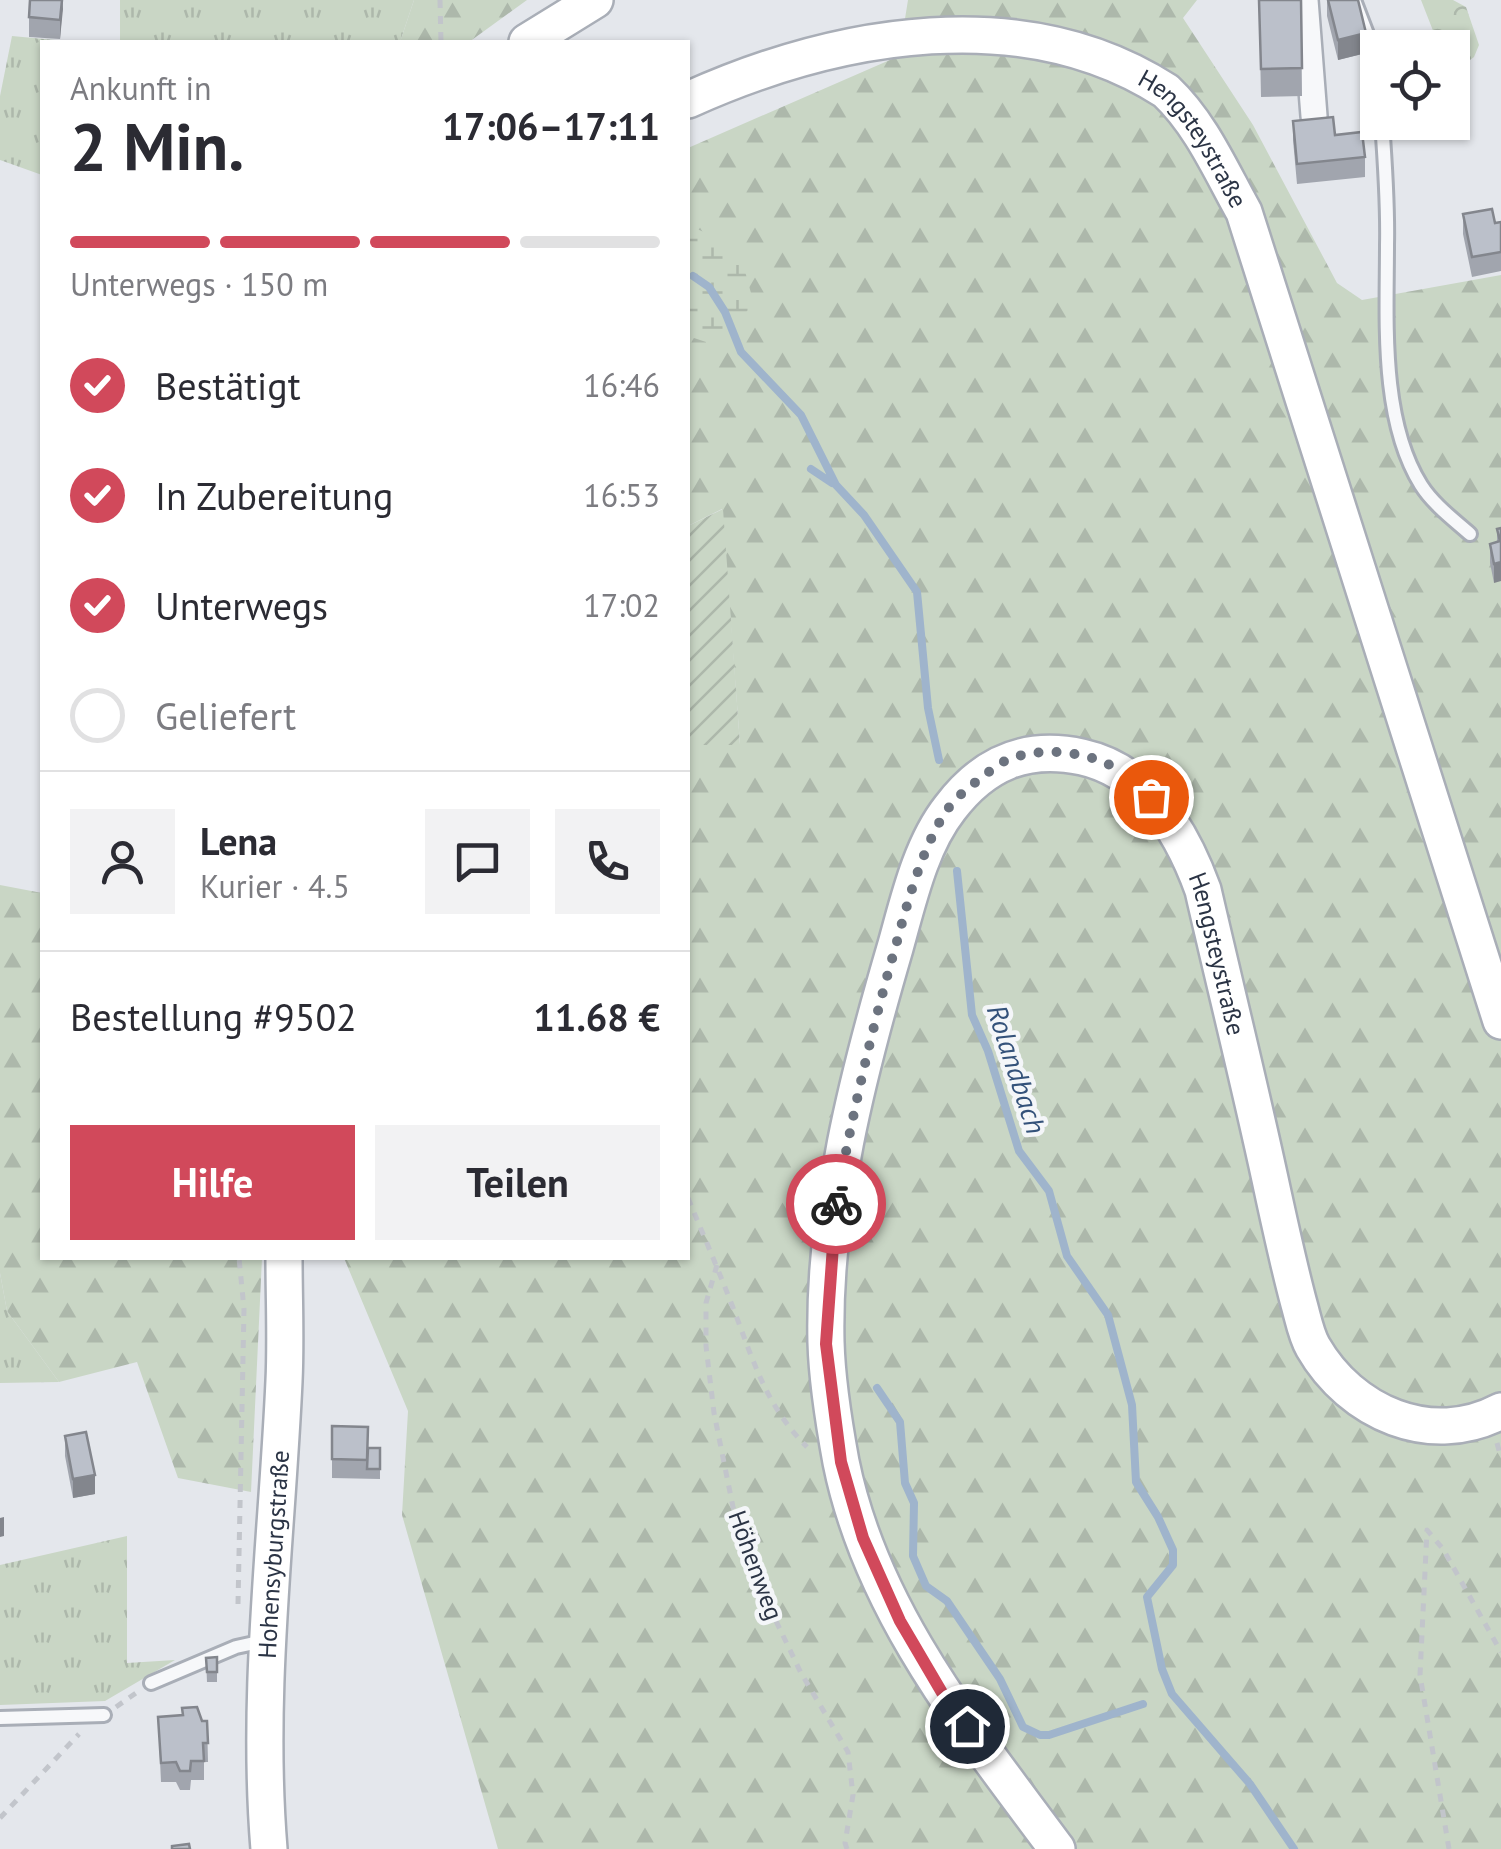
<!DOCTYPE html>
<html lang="de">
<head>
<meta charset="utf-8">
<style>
	:root { --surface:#fff; --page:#f2f2f3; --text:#2b2b33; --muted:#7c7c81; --line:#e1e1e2; --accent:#d1495b }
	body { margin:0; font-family:"PT Sans",sans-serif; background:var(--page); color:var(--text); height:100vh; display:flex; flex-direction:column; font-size:38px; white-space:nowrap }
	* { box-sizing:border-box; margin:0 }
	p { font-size:32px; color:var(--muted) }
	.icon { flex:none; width:55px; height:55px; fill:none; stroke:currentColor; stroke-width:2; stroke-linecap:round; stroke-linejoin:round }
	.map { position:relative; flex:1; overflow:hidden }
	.sheet { position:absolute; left:40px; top:40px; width:650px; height:1220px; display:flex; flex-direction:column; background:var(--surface); border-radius:0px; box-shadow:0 2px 8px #0004 }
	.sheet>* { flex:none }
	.controls { position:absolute; left:1360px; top:30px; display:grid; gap:20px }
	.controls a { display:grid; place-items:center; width:110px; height:110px; border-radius:0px; background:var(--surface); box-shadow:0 2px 8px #0004; font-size:50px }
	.pin { position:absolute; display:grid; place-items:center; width:85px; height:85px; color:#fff; margin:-42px; border:5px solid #fff; border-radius:50%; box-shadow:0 2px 10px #0007 }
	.courier { position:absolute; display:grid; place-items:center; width:100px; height:100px; margin:-50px; border:8px solid #d1495b; border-radius:50%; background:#fff; color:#222; box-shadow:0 2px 12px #0007 }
	.overview em { font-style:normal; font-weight:700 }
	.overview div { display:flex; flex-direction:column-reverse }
	.overview { display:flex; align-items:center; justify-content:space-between; height:170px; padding:0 30px }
	h1 { font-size:65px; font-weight:700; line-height:75px }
	.bar { display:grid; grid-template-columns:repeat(4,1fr); gap:15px 10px; align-content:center; height:120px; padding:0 30px }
	.bar i { height:12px; border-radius:8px; background:var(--line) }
	.bar .on { background:var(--accent) }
	.bar p { grid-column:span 4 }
	.line { display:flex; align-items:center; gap:25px; padding:0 30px; border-top:2px solid var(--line) }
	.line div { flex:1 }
	.round { display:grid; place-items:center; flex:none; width:105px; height:105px; border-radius:0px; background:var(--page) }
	ol { padding:0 30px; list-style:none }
	li { display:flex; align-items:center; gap:30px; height:110px }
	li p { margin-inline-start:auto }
	li .icon { padding:10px; border-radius:50%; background:var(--accent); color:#fff; stroke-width:4 }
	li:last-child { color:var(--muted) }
	li i { width:55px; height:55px; border:5px solid var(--line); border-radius:50% }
	.action { display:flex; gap:20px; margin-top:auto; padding:20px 30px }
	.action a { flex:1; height:115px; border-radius:0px; background:var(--accent); color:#fff; font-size:40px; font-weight:700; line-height:115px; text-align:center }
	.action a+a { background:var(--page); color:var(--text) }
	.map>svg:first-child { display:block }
</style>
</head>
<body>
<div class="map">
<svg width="1501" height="1849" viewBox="0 0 1501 1849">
	<defs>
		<pattern id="grass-tufts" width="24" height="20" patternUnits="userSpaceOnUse" patternTransform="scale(2.5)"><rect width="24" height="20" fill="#c9d6c5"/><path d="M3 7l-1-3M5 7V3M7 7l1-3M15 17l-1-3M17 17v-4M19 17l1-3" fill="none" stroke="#adb8ab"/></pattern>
		<pattern id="forest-firs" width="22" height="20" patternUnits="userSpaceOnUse" patternTransform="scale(2.5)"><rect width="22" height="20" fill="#c9d6c5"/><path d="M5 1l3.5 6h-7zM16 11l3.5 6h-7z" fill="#adb8ab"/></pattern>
		<pattern id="wetland-marsh" width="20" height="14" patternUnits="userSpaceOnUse" patternTransform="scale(2.5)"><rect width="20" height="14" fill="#c9d6c5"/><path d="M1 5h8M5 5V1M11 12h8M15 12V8" fill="none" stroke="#adb8ab"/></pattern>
		<pattern id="park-crowns" width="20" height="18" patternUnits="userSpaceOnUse" patternTransform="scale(2.5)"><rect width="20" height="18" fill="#c9d6c5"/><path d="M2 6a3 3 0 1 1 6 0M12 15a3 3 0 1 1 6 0" fill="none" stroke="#adb8ab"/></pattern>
		<pattern id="garden-furrows" width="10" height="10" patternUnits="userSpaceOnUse" patternTransform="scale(2.5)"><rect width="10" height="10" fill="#c9d6c5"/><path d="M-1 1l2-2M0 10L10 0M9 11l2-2" fill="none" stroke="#adb8ab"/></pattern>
	</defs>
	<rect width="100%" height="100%" fill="#e4e7ec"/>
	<path fill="url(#grass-tufts)" d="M120,0H414L400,42H120Z
		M12,36L76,42H42V175L0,160V96Z
		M0,1273L7,1311L59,1382L0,1383Z
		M127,1536V1663L175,1660L105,1701L0,1705V1565Z"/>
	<path fill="url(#forest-firs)" d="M414,0H527L469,42H400Z
		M908,0H1197L1183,18L1253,125L1337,283L1362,300L1501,275V1849H498L402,1515L408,1411L344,1258H688V745L740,744L722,509L688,526V148L899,56Z
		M0,885L42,893V1258H262L251,1492L178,1478L137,1362L59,1382L7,1311L0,1273Z"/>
	<path fill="url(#wetland-marsh)" d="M688,225L706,233L743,264L754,304L703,357L706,342L688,336Z"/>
	<path fill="url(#park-crowns)" d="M1421,0H1453L1466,7L1479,45L1474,57L1466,63L1453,60L1452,48L1439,46Z"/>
	<path fill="url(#garden-furrows)" d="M723,509L740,745H688V526Z"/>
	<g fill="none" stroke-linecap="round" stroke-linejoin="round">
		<path stroke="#9fb4cc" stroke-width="8" d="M693,276L709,287L725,312L741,352L801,415L836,485L864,515L917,592L928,708L939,760
			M811,469L832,483
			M957,871L972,1015L988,1051L1019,1151L1049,1191L1067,1256L1108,1315L1132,1405L1136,1482L1158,1517L1173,1550V1565L1147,1597L1162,1669L1172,1694L1250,1784L1294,1849
			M877,1388L900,1422L905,1483L914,1503L913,1556L926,1586L947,1601L1000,1679L1023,1727L1040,1735H1049L1143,1704"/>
		<g stroke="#a9aeb7" stroke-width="18">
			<path id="lane" d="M1354,0L1367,34L1378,80
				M1382,122C1385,163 1388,204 1387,245C1387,320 1380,419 1421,485C1433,504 1453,519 1470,534
				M151,1683L236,1647L264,1641
				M0,1718L104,1715"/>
		</g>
		<g stroke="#a9aeb7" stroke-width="30">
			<path id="street" d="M1305,0L1314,116"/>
		</g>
		<g stroke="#a9aeb7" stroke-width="40">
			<g id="secondary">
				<path d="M527,42L595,0"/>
				<path id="s1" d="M688,100C839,32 1025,0 1166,91C1201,124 1221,171 1244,212L1501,1021"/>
				<path id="s2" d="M269,1849C256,1692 277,1537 284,1381C286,1340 284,1298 284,1258"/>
				<path id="s3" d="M1057,1849C969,1730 871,1611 841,1462C834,1424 827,1381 826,1342C823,1209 858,1074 895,948C908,902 920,846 950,808C984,763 1027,745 1082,757C1146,771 1182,832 1203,890C1225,986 1249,1082 1270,1179C1279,1221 1288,1263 1299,1304C1303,1318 1306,1335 1313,1347C1351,1413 1431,1448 1501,1411"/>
			</g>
		</g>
		<path stroke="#c2c5cb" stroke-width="5" stroke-dasharray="8 8" stroke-linecap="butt" d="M440,0L441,42
			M688,1198C703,1234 718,1269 732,1305C753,1359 765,1405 807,1447
			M717,1265L706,1303V1346L714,1413L733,1507L753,1553L776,1621L801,1673L848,1752L853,1795L845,1843L847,1849
			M1497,1443L1501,1458
			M238,1604L244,1309L239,1258
			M116,1707L136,1693
			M0,1818L79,1734
			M1449,1849L1420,1675L1427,1530L1443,1549L1501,1652"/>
		<use href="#lane" stroke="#f7f8fa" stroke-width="12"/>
		<use href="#street" stroke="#f7f8fa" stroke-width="25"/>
		<use href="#secondary" stroke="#fff" stroke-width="35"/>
	</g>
	<path fill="#a1a5ae" d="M63,0L60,39L29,37V17Z
		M1259,0H1301L1302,96L1261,97Z
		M1327,0L1366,53L1338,60L1327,16Z
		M1293,121L1335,135L1365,157V177L1297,184L1293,140Z
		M1463,214L1495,223L1501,222V271L1472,277L1463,234Z
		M1501,528L1494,583L1490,563V544L1497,542V529Z
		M332,1426L368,1448H380V1479L332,1478Z
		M65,1436L95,1494L73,1498L65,1456Z
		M206,1658L217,1672V1682H207Z
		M158,1717L207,1721L208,1762H204V1780H191L190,1790H180L176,1782H161Z"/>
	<path fill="#83868d" d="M62,0L63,9L60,39V20Z
		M1366,33V53L1338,60V40Z
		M1501,562V581L1494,583V564Z
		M95,1475V1494L73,1498V1479Z
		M4,1517V1536L0,1537V1518Z"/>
	<path fill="#bbc0ca" stroke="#83868d" stroke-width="2.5" d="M30,0H62L60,20L29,17Z
		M1259,0H1301L1302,68L1261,69Z
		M1328,0H1358L1366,33L1338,40Z
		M1333,117L1335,135L1362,132L1365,157L1297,164L1293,121Z
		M1492,209L1495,223L1501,222V252L1472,257L1463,214Z
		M1501,528V562L1494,564L1490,544L1500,541L1497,529Z
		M332,1426L368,1427L367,1460L332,1459Z
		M86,1432L95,1475L73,1479L65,1436Z
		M368,1448H380V1469H367Z
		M217,1657V1672H207L206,1658Z
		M197,1707L202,1721H207L208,1743H203L204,1761H191L190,1771H180L176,1762L161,1763L158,1717L183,1715L182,1708Z
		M189,1844L190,1849H172V1846Z"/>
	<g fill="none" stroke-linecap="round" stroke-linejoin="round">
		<path stroke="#6c737f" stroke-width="10" stroke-dasharray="0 18" d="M836,1204C852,1117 871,1031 896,945C907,904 919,860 939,823C948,805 964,790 980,779C988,773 996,765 1005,761C1039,745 1091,751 1122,772C1132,779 1141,789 1151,797"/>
		<path stroke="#d1495b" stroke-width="12" d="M836,1204L826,1344L841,1462L863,1538L900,1621L944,1696L967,1726"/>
	</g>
	<g text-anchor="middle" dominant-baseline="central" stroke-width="9" stroke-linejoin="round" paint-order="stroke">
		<g font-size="25" fill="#2b3445" stroke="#f4f6f9">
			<text stroke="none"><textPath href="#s1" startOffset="552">Hengsteystraße</textPath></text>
			<text stroke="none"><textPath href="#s3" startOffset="1525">Hengsteystraße</textPath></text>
			<text stroke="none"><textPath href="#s2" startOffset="295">Hohensyburgstraße</textPath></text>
			<text transform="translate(756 1565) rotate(70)">Höhenweg</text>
		</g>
		<g font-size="28" font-style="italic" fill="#34527a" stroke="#f4f6f9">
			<text transform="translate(1017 1069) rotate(72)">Rolandbach</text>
		</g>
	</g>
</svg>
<div class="controls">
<a><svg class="icon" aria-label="locate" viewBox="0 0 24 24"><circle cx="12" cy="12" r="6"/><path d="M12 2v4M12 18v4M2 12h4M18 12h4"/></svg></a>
</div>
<div class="pin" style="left:1151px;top:797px;background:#ea580c"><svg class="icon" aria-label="bag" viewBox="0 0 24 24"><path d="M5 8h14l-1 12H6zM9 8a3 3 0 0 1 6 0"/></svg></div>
<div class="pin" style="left:967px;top:1726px;background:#1f2937"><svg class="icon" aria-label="home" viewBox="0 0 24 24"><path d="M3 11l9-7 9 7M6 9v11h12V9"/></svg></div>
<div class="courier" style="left:836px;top:1204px"><svg class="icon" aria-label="bike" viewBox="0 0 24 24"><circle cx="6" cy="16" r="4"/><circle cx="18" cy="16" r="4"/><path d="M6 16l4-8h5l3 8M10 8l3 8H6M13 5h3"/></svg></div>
<section class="sheet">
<div class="overview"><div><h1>2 Min.</h1><p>Ankunft in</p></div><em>17:06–17:11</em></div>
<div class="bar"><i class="on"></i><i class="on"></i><i class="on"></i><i></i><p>Unterwegs · 150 m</p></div>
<ol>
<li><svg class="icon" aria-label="check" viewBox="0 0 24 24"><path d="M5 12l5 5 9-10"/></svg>Bestätigt<p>16:46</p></li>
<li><svg class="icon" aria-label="check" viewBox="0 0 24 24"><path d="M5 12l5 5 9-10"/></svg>In Zubereitung<p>16:53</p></li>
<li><svg class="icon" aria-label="check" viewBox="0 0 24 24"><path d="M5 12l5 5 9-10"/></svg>Unterwegs<p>17:02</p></li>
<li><i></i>Geliefert</li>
</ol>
<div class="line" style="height:180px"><a class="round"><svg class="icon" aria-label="person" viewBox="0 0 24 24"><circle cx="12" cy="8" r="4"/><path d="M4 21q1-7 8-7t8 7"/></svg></a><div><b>Lena</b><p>Kurier · 4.5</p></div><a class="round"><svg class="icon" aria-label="chat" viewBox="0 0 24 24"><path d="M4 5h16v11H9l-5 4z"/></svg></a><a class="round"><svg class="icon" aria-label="phone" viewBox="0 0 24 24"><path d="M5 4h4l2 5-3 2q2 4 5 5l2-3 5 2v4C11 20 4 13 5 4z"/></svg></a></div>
<div class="line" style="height:130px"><div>Bestellung #9502</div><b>11.68 €</b></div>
<div class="action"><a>Hilfe</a><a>Teilen</a></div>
</section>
</div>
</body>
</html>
